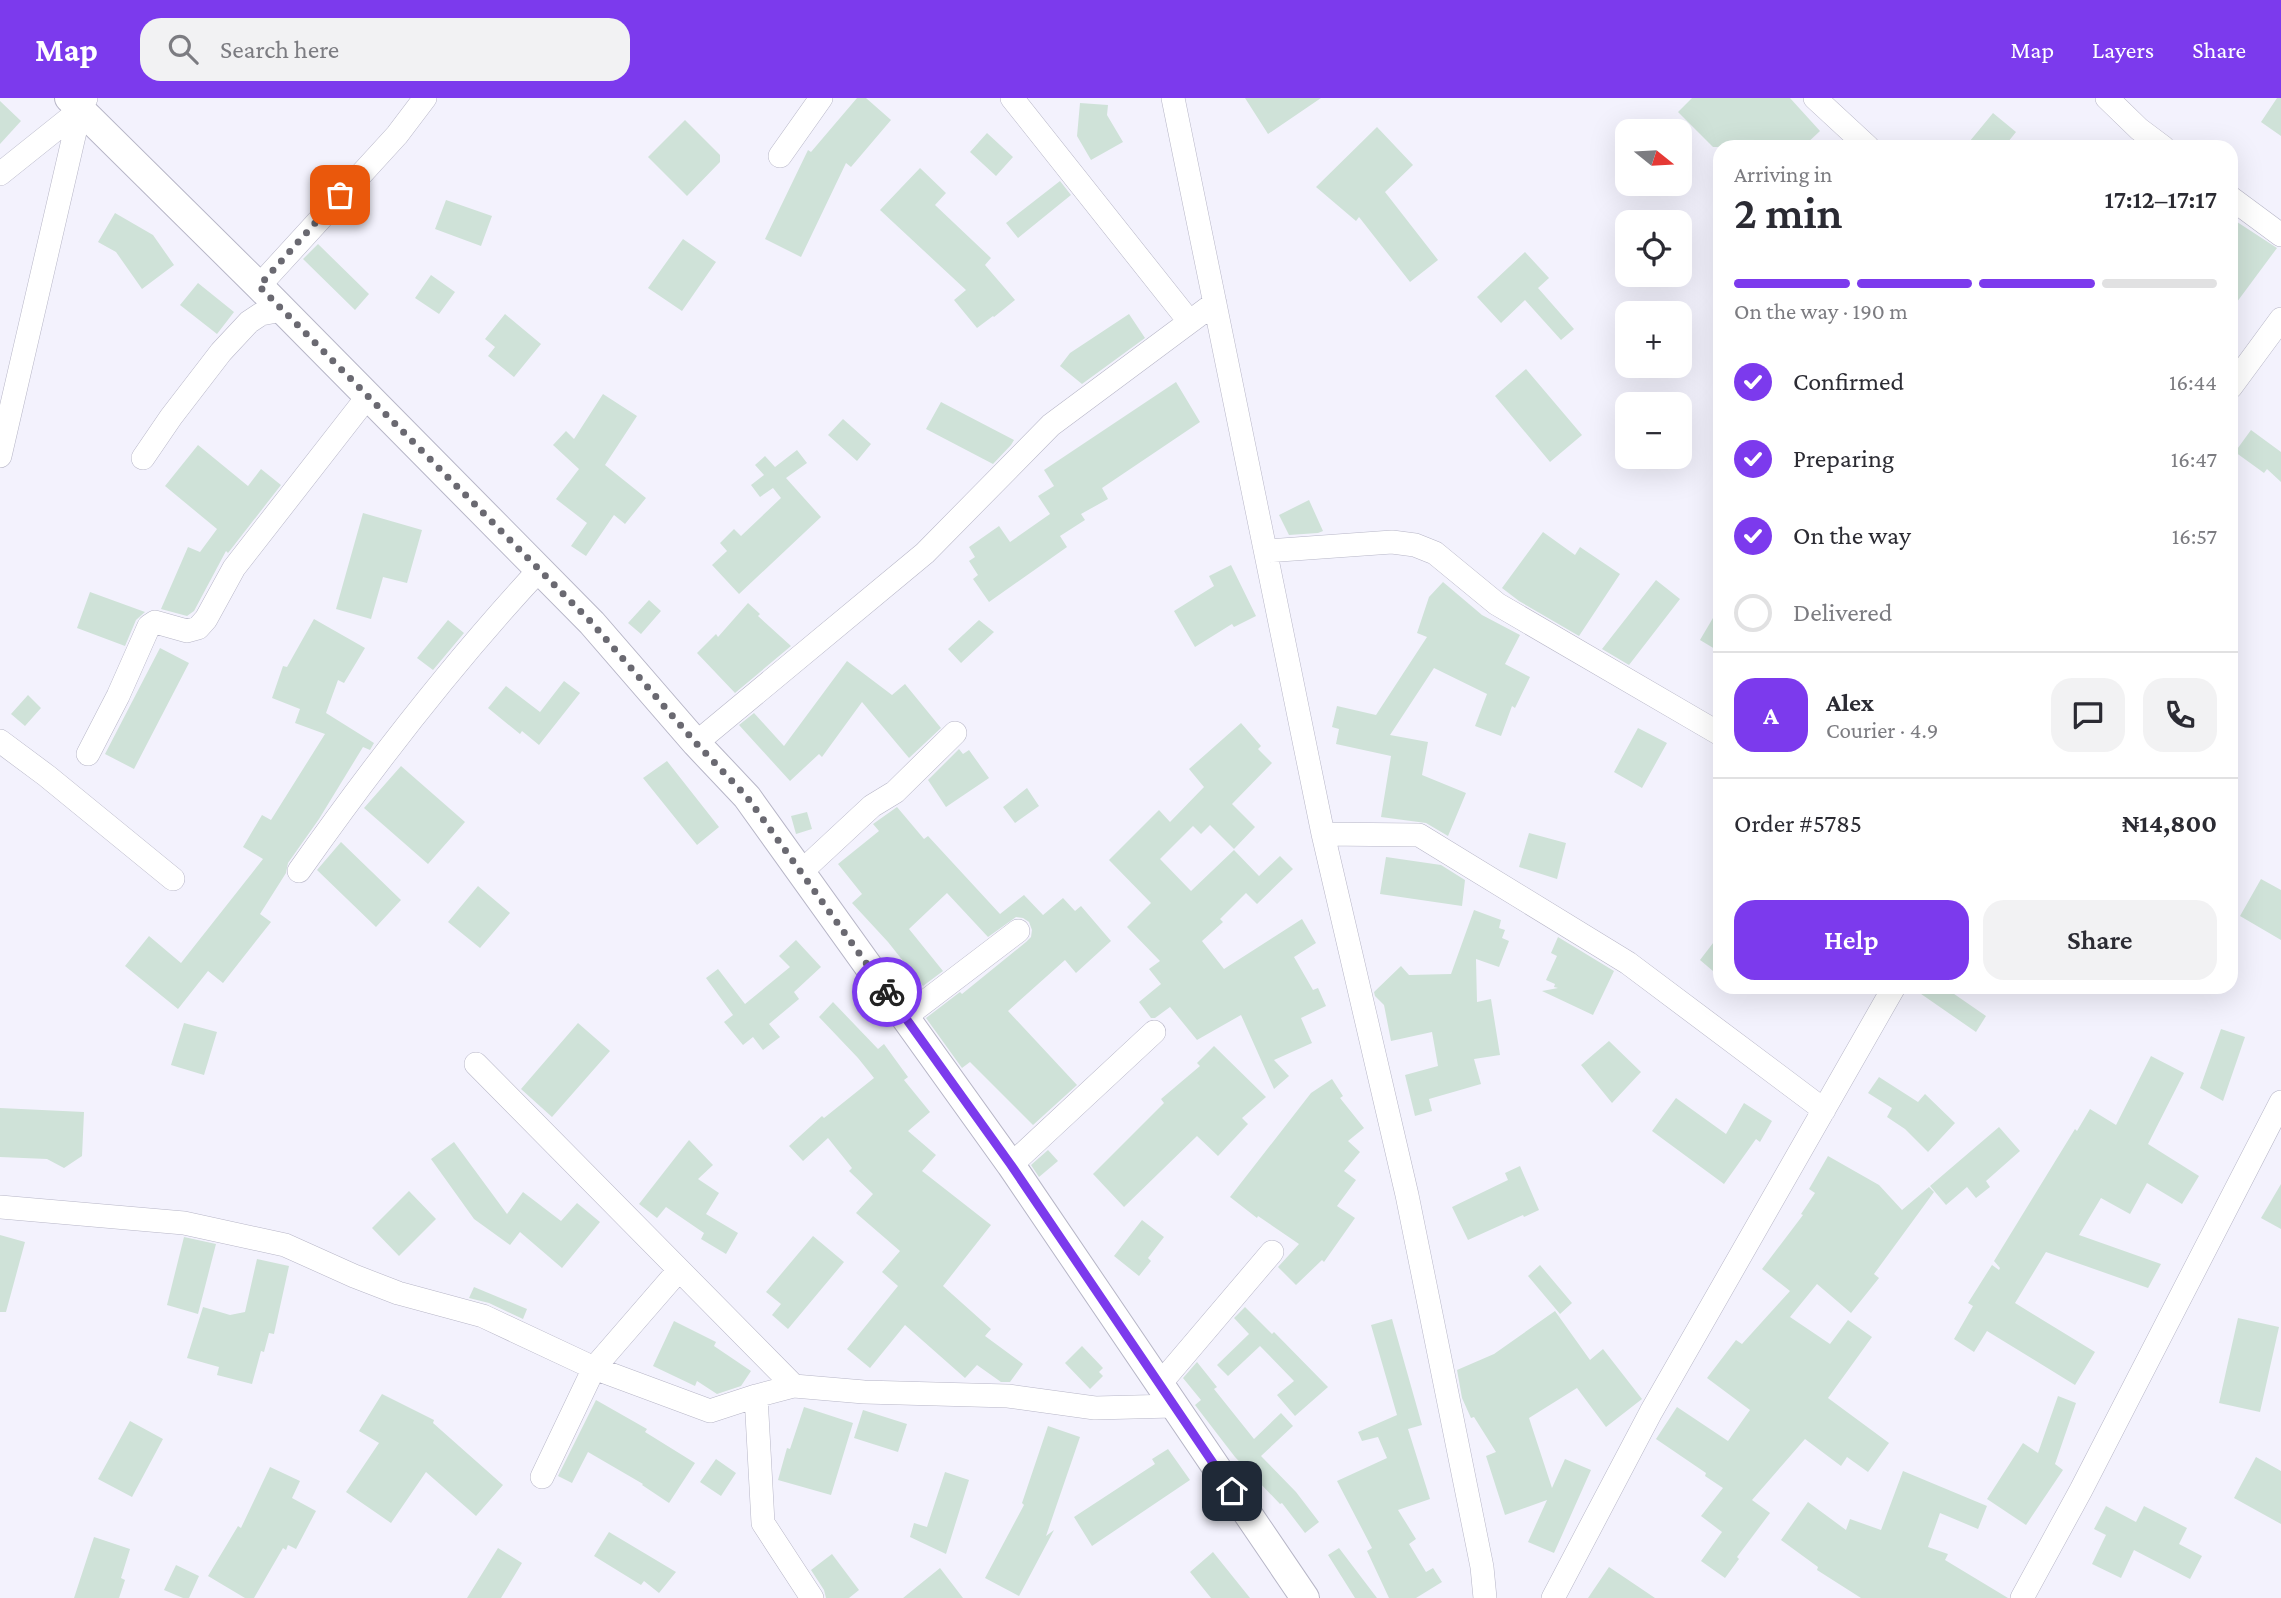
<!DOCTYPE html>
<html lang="en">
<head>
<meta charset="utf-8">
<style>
	:root { --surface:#fff; --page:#f2f2f3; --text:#2b2b33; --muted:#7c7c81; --line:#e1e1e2; --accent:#7c3aed }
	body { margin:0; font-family:"Crimson Pro",serif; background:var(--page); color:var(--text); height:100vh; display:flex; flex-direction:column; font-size:26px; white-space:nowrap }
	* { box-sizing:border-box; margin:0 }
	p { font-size:23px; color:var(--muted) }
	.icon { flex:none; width:38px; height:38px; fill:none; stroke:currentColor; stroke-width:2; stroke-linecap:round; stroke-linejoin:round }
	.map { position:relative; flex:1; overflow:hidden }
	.side { position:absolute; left:1713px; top:42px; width:525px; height:854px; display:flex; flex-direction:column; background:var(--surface); border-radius:21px; box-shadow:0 7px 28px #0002 }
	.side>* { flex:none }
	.needle { width:46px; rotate:108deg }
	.controls { position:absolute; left:1615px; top:21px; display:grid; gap:14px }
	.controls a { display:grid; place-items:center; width:77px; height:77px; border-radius:14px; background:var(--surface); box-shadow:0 7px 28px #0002; font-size:35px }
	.pin { position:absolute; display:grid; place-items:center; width:60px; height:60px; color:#fff; margin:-30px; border-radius:14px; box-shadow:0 4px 10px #0006 }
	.courier { position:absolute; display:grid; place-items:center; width:70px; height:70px; margin:-35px; border:5px solid #7c3aed; border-radius:50%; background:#fff; color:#222; box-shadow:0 2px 9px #0007 }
	.summary em { font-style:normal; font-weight:600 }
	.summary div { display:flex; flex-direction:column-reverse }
	.summary { display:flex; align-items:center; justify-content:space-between; height:119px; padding:0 21px }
	h1 { font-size:46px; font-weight:600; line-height:52px }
	.bar { display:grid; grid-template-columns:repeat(4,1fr); gap:10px 7px; align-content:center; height:84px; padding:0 21px }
	.bar i { height:9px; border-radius:5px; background:var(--line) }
	.bar .selected { background:var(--accent) }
	.bar p { grid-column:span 4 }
	.line { display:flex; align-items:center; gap:18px; padding:0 21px; border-top:2px solid var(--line) }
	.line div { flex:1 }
	.round { display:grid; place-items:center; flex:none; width:74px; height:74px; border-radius:21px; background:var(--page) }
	ol { padding:0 21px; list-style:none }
	li { display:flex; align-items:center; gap:21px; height:77px }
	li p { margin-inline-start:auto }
	li .icon { padding:7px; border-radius:50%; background:var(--accent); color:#fff; stroke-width:4 }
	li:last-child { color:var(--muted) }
	li i { width:38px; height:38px; border:4px solid var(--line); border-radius:50% }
	.cta { display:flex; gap:14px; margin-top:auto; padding:14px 21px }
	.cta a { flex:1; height:80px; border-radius:21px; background:var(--accent); color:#fff; font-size:28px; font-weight:600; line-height:80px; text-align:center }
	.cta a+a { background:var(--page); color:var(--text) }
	header { display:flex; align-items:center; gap:42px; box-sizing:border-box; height:98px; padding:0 35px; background:var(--accent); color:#fff }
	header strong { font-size:33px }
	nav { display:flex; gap:38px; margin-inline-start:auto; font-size:24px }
	.search { width:490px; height:63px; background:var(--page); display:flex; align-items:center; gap:18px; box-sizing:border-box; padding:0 24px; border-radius:21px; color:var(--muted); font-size:26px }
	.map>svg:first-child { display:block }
</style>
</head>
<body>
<header>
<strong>Map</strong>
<div class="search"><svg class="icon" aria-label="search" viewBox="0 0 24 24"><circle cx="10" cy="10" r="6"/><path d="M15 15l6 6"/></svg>Search here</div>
<nav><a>Map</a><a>Layers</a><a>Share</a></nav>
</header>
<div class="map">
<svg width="2281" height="1500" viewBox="0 0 2281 1500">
	<rect width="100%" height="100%" fill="#f3f2fd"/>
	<path fill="#cfe2d8" d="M857,0H866L891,22L851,69L846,65L801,159L765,141L808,52L811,54Z
		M1245,0H1321L1268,36Z
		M1692,0H1790L1820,33L1803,49H1713L1678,14Z
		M2277,0H2281V38L2261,24Z
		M0,3L21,23L0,46Z
		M1080,5L1108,7L1107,17L1123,44L1091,62L1077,38Z
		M1993,15L2016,34L2004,49H1965Z
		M685,22L720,57V64L687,98L648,59Z
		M1377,29L1413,67L1385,94L1438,162L1410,184L1359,119L1356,123L1316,89Z
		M987,35L1013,59L996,78L970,54Z
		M920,70L946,95L935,107L991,160L985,167L1015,202L994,219L993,218L977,230L954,202L966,192L880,112Z
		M1060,83L1071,97L1018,140L1006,125Z
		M446,102L492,118L481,148L435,131Z
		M115,115L153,137L174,167L142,191L116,154L98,144Z
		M2231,120L2277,150L2231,212Z
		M683,141L716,164L682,213L648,190Z
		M318,146L369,196L355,212L303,161Z
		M1525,154L1549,180L1538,190L1574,231L1561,242L1525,202L1501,225L1477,199Z
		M431,177L455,194L439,216L415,200Z
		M198,185L234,214L217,236L180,207Z
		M505,216L541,246L514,279L488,258L495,249L485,241Z
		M1129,216L1145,240L1082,286L1060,268L1070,255Z
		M1526,271L1582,337L1550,364L1495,298Z
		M1176,284L1200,324L1102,390L1108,401L1081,416L1085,422L1060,438L1067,449L989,504L973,481L978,477L969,463L975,459L969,449L999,428L1010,444L1050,416L1038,398L1054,388L1044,372Z
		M603,296L637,318L605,367L646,400L625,426L614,417L586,458L571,448L587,425L556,401L579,371L553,347L566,333L574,341Z
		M941,304L1014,342L1011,347L993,366L926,331Z
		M843,321L871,346L857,363L828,337Z
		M2251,332L2281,354V384L2267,371L2264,375L2235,354Z
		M198,347L248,388L261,371L281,387L228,455L226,453L194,513L187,518L161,511L188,449L200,454L217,431L165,388Z
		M797,352L807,365L786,380L821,419L739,496L712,467L727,453L720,445L734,431L741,438L781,400L773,390L760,399L751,387L764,377L755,367L765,358L775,369Z
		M1309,402L1323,433L1318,435L1289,437L1279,417Z
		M363,415L422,432L407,485L383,479L371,521L336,511Z
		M1543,434L1575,457L1580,449L1620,476L1579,538L1519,503L1502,490Z
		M1231,467L1256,518L1234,529L1232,526L1195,549L1174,513L1214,488L1209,478Z
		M1656,482L1680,501L1629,567L1602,551Z
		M1443,484L1482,517L1520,537L1505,566L1530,579L1515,610L1512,608L1501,638L1475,628L1487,596L1434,570L1390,637L1428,644L1422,677L1466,695L1448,738L1426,725L1381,719L1391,658L1336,646L1339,631L1332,629L1337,608L1376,617L1427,539L1417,535L1429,499Z
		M90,494L145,514L136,522L125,548L77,530Z
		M649,502L661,513L641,536L628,525Z
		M748,505L760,516L758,518L791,548L735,595L697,555L716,536L718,539Z
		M1720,508V554L1700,542Z
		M314,521L365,550L344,585L338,582L326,615L374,645L370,652L363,649L319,721L288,765L286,775L260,816L271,824L223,885L208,873L178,911L125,868L149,838L181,865L263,761L243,749L262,717L271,722L325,636L295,625L300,611L272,600L283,568L287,569Z
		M448,522L464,535L433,572L417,560Z
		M979,522L994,534L961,565L948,551Z
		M160,550L189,565L134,671L105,656Z
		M847,563L892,597L905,586L941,630L909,660L862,604L822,659L819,656L790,683L739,627L754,615L784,648Z
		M564,583L580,595L539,647L522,633L520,636L488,610L506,588L540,614Z
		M28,597L41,610L25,628L11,616Z
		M1241,625L1261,648L1258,651L1272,665L1232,706L1255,729L1234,751L1210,727L1201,736L1193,728L1160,761L1191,793L1234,752L1259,778L1280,758L1293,771L1257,806L1246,795L1220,821L1223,824L1202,843L1224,871L1302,821L1316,845L1294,859L1313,892L1318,890L1326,908L1301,920L1312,945L1274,962L1289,978L1274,991L1241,917L1197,942L1170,909L1155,920H1151L1139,904L1161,886L1149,871L1160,863L1127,829L1151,805L1109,762L1159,712L1170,724L1204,689L1189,671Z
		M1638,630L1667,645L1642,690L1614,674Z
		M959,651L963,656L969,652L989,680L946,709L928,682Z
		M667,663L719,729L697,747L643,680Z
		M401,668L465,724L428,766L364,710Z
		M1027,690L1039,708L1015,725L1003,709Z
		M897,709L924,741L928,738L1000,816L1024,797L1043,817L1063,800L1075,813L1081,808L1111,843L1076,875L1065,862L1008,913L1077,987L1033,1027L970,964L962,970L926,920L960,894L962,896L1026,844L1031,839L1032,832L1029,824L1023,820L1016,819L988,839L947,795L909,831L943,873L923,888L888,844L852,805L862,796L838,766L879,733L873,726Z
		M807,714L812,731L796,736L791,718Z
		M1529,735L1566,745L1557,781L1519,769Z
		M341,744L401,802L376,829L317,772Z
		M1386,759L1441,767L1465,782L1462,808L1380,796Z
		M2261,781L2281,792V842L2240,818Z
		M478,788L510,815L480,850L448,824Z
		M1474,812L1501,822L1499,830L1505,832L1502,840L1509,843L1499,869L1476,861L1477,904L1491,901L1500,957L1474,961L1481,986L1429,1001L1432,1013L1415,1018L1405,977L1438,968L1432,934L1391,943L1384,907L1375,898L1374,894L1401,868L1409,877L1451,876Z
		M1720,836V879L1700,862Z
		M1558,839L1614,873L1593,917L1542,893L1558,890L1554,889L1555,886L1546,882L1557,858L1551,855Z
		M796,842L821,869L794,894L799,901L769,926L780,939L763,952L753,939L743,947L724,924L733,917L706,880L718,871L745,906L790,869L779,858Z
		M1911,889H1944L1986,918L1976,934Z
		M833,904L878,951L884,946L908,979L904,982L930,1014L908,1033L936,1057L922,1073L991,1127L943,1188L991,1231L985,1238L1023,1266L1010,1284H1001L977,1267L965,1280L905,1227L870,1270L847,1251L898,1188L882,1174L900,1153L856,1115L873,1096L849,1073L852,1070L828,1040L803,1063L789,1048L822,1018L824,1020L874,980L858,960L819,919Z
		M184,925L217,934L204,977L171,967Z
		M578,925L610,953L552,1019L521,991Z
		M2221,931L2245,939L2223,1003L2200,990Z
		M1609,943L1641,974L1612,1005L1581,967Z
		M1214,948L1266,999L1242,1020L1248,1026L1218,1058L1197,1038L1124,1109L1093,1076L1164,1005L1161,1001L1200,968L1197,965Z
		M2151,958L2184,975L2148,1046L2199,1078L2182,1106L2147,1085L2130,1116L2101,1100L2079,1137L2161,1166L2148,1190L2046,1154L2015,1205L2095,1254L2075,1287L1987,1233L1974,1254L1954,1241L1973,1208L1968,1205L1992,1167L1999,1172L2000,1170L1994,1163L2075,1031L2077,1033L2090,1011L2116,1027Z
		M1879,979L1918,1004L1925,996L1955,1025L1928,1054L1905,1031L1887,1019L1892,1010L1868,995Z
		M1332,981L1343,998L1340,1000L1364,1030L1348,1043L1360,1054L1344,1073L1356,1082L1337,1108L1355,1120L1324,1164L1322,1162L1296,1187L1278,1169L1299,1146L1258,1118L1257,1120L1230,1099L1311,995Z
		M1676,1000L1726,1036L1744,1005L1772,1023L1760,1044L1756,1041L1724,1086L1652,1033Z
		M0,1010L84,1014L82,1058L64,1070L47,1061L0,1059Z
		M1999,1029L2020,1053L1986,1083L1990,1089L1976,1100L1967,1089L1946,1107L1930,1088Z
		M689,1042L713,1067L698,1081L719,1095L706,1116L738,1135L726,1156L701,1141L704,1135L666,1109L657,1120L639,1106Z
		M454,1044L507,1116L523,1094L561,1123L577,1105L600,1124L562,1170L520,1134L510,1147L474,1121L431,1061Z
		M1048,1052L1058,1063L1039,1079L1031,1067Z
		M1828,1058L1879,1087L1902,1112L1929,1089L1934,1094L1874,1176L1879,1180L1851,1215L1817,1186L1790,1219L1830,1246L1848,1222L1872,1239L1828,1300L1889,1345L1868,1374L1847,1359L1841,1368L1805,1341L1752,1402L1770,1415L1737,1459L1739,1461L1725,1480L1701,1463L1722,1434L1701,1418L1723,1390L1705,1378L1706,1375L1656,1341L1677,1309L1728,1343L1750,1312L1707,1280L1736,1242L1742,1246L1790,1193L1762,1171L1803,1117L1801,1116L1815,1095L1809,1091Z
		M1520,1068L1539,1112L1524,1119L1523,1117L1468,1142L1452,1109L1508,1082L1505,1075Z
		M2281,1086V1131L2261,1120Z
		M409,1093L436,1121L399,1158L372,1130Z
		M1142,1122L1164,1139L1148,1160L1151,1163L1139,1178L1114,1158Z
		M0,1137L25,1144L6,1214H0Z
		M813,1138L844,1164L788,1231L772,1217L781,1206L766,1194Z
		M184,1139L216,1146L198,1216L167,1207Z
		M257,1161L289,1168L274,1236L269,1235L264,1254L261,1253L252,1286L217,1277L219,1269L187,1260L203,1209L230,1217L245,1214Z
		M1540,1167L1572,1205L1560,1216L1528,1178Z
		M474,1189L527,1211L523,1221L489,1205L469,1200Z
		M1245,1209L1272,1236L1274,1234L1328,1289L1295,1318L1277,1297L1294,1283L1260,1248L1228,1278L1217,1267L1249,1236L1234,1220Z
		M1555,1213L1590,1262L1603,1251L1642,1301L1606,1329L1577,1290L1529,1320L1552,1390L1565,1361L1591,1372L1554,1455L1528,1444L1547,1402L1505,1417L1486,1358L1496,1354L1474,1319L1471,1320L1462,1300L1457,1272L1494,1256Z
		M2238,1220L2279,1229L2260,1314L2219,1305Z
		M1392,1221L1422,1327L1408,1331L1430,1401L1398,1412L1416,1441L1409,1446L1426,1474L1433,1470L1442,1484L1416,1500H1389L1367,1453L1372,1450L1337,1383L1387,1360L1378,1339L1362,1343L1358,1334L1397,1317L1371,1227Z
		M674,1223L716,1244L714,1248L751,1273L741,1288L717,1296L697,1283L695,1288L653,1268Z
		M1082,1248L1103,1270L1099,1274L1103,1278L1090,1291L1065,1265Z
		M1197,1264L1217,1289L1214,1291L1254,1341L1281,1315L1293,1328L1261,1358L1296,1394L1319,1424L1305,1435L1282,1405L1280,1406L1235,1359L1195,1307L1201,1302L1183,1280Z
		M382,1296L434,1322L433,1325L503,1387L476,1418L426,1374L391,1425L346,1394L379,1345L359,1333Z
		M2058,1298L2076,1305L2055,1366L2063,1372L2026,1427L1987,1401L2023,1345L2038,1355Z
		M596,1302L647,1331L645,1334L695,1365L669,1405L642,1387L643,1386L588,1354L572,1385L558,1378Z
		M804,1309L853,1325L831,1397L778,1382L787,1350L790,1351Z
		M863,1312L907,1326L898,1354L854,1340Z
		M130,1323L163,1341L132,1399L98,1381Z
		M1048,1328L1080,1339L1046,1438L1054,1432L1019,1498L985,1480L1024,1407L1022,1405Z
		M1168,1351L1190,1382L1092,1448L1074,1419L1155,1366L1152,1361Z
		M2256,1359L2281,1373V1426L2234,1400Z
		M716,1361L736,1375L721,1398L700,1384Z
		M270,1369L300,1383L292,1400L316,1413L296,1451L288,1447L286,1452L283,1450L254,1500H245L208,1478L238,1428L241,1430Z
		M1903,1373L1987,1408L1978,1431L1940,1415L1928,1449L1948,1456L1945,1462L2008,1500H1861L1817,1472L1818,1469L1781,1442L1808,1404L1846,1432L1850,1421L1881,1432Z
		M945,1374L969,1382L946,1456L910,1439L914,1425L927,1429Z
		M2106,1408L2136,1424L2144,1408L2187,1430L2179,1446L2202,1458L2190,1481L2134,1452L2121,1480L2092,1466L2106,1437L2094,1431Z
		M609,1434L676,1474L659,1495L644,1483L641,1487L594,1458Z
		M94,1439L130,1451L121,1480L125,1482L119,1500H74Z
		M498,1450L522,1465L501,1500H467Z
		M1339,1450L1377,1500H1355L1328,1457Z
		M1213,1454L1250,1500H1211L1190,1474Z
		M832,1456L859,1492L849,1500H826L824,1492L811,1472Z
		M176,1467L199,1478L189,1500H183L164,1492Z
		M1609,1469L1655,1500H1588Z
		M940,1470L963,1500H903Z"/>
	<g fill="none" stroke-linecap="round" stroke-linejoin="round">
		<g stroke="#b7b6c7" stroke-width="24">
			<path id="minor" d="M1012,0L1189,223
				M1173,0L1323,736L1407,1097L1482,1469L1485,1500
				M1815,0L1868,49
				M2107,0L2139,31L2163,49
				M780,58L821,0
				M0,76L80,12
				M2231,100L2281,137
				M259,188L397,37L425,0
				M2231,289L2281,221
				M0,358L80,12L86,0
				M143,360L171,319L221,254L249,224L261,216L282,212
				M1266,453L1392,444L1415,447L1435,455L1497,506L1720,636
				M0,643L47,678L173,781
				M696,645L925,455L1051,327L1215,205
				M88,656L118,598L149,528L155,524L187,533L198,530L206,521L234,470L368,298
				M1323,736L1419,737L1628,865L1824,1012
				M299,773C373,668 452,566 539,472
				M801,774L872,708L895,694L955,635
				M905,919L1018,833
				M476,966L794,1288
				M1011,1067L1154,934
				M0,1109L184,1125L285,1147L354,1178L398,1195L483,1218L594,1270L710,1313L756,1298L794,1288L864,1294L1008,1298L1095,1310L1173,1308
				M1159,1287L1272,1154
				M756,1298L763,1425L812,1500
				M542,1379L594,1270L679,1172
				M1553,1500L1651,1314L1894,889
				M2022,1500L2081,1392L2281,1004"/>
		</g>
		<g stroke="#b7b6c7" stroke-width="30">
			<path id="major" d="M69,0L259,188L592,525L696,645L747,699L1011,1067L1305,1500"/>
		</g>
		<use href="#minor" stroke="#fff" stroke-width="23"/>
		<use href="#major" stroke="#fff" stroke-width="28"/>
	</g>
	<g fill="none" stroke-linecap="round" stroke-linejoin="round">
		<path stroke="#6a6971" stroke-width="7" stroke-dasharray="0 12.6" d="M340,97L259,188L592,525L696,645L747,699L887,894"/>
		<path stroke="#7c3aed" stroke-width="9" d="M887,894L1011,1067L1232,1393"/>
	</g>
</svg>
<div class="controls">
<a><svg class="needle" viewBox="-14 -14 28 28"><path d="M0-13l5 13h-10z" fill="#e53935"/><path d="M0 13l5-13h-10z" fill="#7c7c81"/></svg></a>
<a><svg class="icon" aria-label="locate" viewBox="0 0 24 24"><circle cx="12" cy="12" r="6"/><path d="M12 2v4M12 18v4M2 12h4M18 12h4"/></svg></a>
<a>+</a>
<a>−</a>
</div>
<div class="pin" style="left:340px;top:97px;background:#ea580c"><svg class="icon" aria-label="bag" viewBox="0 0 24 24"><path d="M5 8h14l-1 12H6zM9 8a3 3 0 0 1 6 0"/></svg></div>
<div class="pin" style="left:1232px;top:1393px;background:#1f2937"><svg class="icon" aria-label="home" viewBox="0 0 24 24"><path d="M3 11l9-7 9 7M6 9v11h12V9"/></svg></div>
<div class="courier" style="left:887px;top:894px"><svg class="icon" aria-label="bike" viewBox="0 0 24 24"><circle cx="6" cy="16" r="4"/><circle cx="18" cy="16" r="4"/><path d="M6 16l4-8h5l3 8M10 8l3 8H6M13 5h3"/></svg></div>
<section class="side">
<div class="summary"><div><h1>2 min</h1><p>Arriving in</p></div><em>17:12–17:17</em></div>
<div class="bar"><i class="selected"></i><i class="selected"></i><i class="selected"></i><i></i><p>On the way · 190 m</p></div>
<ol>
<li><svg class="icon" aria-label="check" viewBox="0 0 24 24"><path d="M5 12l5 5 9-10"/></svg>Confirmed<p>16:44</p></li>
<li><svg class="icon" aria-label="check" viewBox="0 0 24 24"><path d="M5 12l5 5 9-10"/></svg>Preparing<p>16:47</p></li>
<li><svg class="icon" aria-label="check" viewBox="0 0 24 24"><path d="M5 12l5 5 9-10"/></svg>On the way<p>16:57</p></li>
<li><i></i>Delivered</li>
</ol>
<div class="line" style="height:126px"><b class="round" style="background:var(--accent);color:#fff">A</b><div><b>Alex</b><p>Courier · 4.9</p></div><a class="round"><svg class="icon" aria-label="chat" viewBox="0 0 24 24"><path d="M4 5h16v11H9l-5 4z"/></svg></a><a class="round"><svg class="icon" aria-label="phone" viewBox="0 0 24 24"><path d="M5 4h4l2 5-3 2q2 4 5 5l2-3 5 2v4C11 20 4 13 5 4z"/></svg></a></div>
<div class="line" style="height:91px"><div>Order #5785</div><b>₦14,800</b></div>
<div class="cta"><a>Help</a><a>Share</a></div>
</section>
</div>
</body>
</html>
